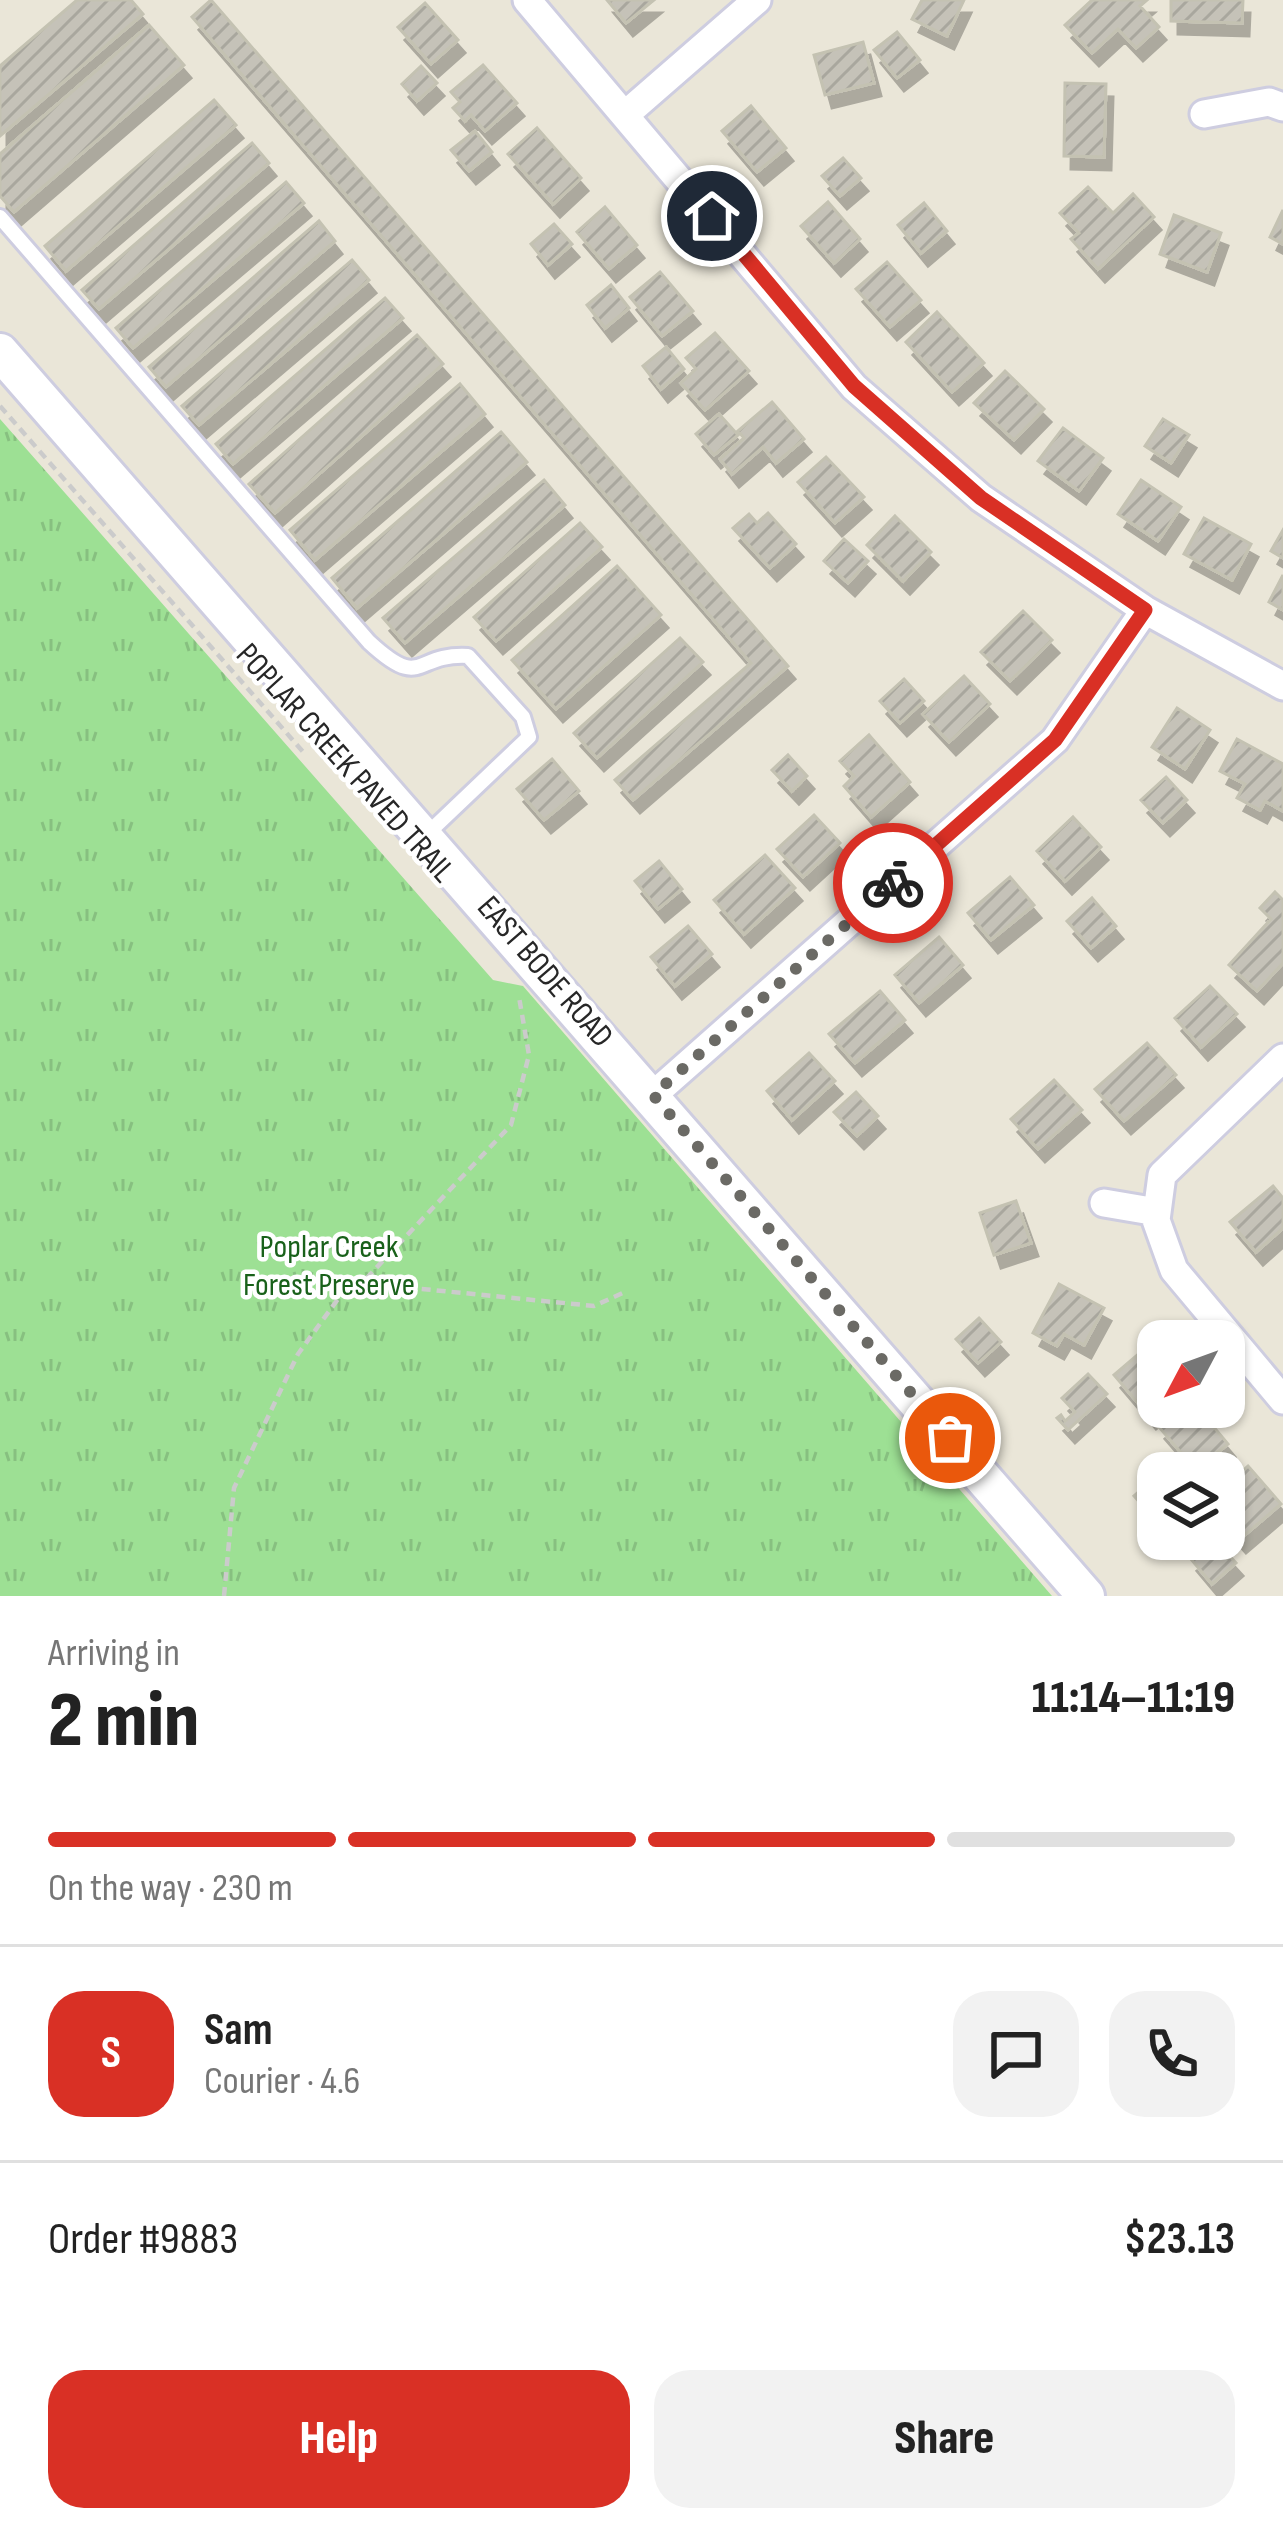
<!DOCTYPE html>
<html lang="en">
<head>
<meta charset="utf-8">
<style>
	:root { --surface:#fff; --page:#f2f2f2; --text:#222; --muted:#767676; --line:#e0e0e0; --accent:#d93025 }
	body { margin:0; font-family:"Sofia Sans Condensed",sans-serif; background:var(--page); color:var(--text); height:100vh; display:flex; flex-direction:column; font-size:45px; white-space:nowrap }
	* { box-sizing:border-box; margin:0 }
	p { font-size:39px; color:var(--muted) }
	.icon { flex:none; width:66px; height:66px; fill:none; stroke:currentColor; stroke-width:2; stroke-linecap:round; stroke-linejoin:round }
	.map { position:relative; height:1596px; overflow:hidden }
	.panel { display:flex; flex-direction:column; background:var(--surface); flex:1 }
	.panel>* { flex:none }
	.needle { width:78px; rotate:229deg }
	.buttons { position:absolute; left:1137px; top:1320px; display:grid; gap:24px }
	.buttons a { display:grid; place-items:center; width:108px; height:108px; border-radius:24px; background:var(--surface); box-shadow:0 3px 9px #0004; font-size:60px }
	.pin { position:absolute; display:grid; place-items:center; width:102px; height:102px; color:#fff; margin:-51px; border:6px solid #fff; border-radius:50%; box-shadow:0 3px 12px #0007 }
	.courier { position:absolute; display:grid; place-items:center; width:120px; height:120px; margin:-60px; border:9px solid #d93025; border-radius:50%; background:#fff; color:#222; box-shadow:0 3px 15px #0007 }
	.overview em { font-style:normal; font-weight:800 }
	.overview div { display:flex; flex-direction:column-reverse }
	.overview { display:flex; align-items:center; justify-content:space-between; height:204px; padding:0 48px }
	h1 { font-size:78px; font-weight:800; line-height:90px }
	.bar { display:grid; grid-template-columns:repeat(4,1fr); gap:18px 12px; align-content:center; height:144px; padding:0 48px }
	.bar i { height:15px; border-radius:9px; background:var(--line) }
	.bar .active { background:var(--accent) }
	.bar p { grid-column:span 4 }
	.line { display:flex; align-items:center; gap:30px; padding:0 48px; border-top:3px solid var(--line) }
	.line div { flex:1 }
	.round { display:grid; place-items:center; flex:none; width:126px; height:126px; border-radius:36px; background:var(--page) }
	.cta { display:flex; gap:24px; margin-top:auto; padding:24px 48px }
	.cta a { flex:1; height:138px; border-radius:36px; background:var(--accent); color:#fff; font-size:48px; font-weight:800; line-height:138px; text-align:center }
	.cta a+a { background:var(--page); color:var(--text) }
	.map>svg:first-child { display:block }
</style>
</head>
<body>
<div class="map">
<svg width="1283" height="1596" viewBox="0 0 1283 1596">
	<defs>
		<pattern id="park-tufts" width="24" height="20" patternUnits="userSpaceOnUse" patternTransform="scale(3)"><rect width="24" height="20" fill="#9de094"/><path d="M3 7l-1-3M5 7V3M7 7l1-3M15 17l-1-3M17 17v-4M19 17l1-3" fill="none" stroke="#87c080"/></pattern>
		<pattern id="building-hatch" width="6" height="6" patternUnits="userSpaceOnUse" patternTransform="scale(3)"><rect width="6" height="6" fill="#c5c2b8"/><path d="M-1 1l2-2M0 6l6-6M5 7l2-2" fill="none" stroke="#a9a79e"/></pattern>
		<filter id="shadow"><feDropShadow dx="7" dy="13" stdDeviation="0" flood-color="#0004"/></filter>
	</defs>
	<rect width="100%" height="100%" fill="#eae6d8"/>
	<path fill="url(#park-tufts)" d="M0,419L493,980L523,986L1052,1596H0Z"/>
	<path fill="url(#building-hatch)" stroke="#c4c2b2" stroke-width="3" filter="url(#shadow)" d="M77,0H131L143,14L0,136V66Z
		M211,0L788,666L633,800L615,780L751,663L192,17Z
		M607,0H654L626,23Z
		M922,0H964L947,36L912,19Z
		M1092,0H1147L1140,6L1159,27L1136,48L1118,29L1092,53L1065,25Z
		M1171,0H1243L1242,23L1171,21Z
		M425,3L458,40L431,64L398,27Z
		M149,25L184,65L14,212L0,196V154Z
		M897,32L920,60L897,78L874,50Z
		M863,42L874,83L825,95L814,55Z
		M483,65L517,103L485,131L471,115L465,121L453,108L460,102L451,92Z
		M421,66L437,83L417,101L402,84Z
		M1065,83L1106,84L1104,157L1064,156Z
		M214,100L236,125L66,271L45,246Z
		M751,106L786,148L757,172L722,131Z
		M537,128L581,178L553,204L508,154Z
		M475,131L492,152L469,171L451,150Z
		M252,143L269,163L99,309L82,290Z
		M843,158L861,178L840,196L822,176Z
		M286,182L304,203L133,348L116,328Z
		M1088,187L1113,213L1133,194L1154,217L1098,269L1071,239L1079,233L1060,213Z
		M828,202L860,239L834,263L801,226Z
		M924,203L947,231L921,253L898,225Z
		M605,207L637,245L609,269L577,232Z
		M1283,210V244L1270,237Z
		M1174,215L1221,233L1207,272L1160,254Z
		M319,221L335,241L166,387L149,367Z
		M554,224L572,244L548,265L531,244Z
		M352,260L369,280L199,425L182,406Z
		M887,262L921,300L890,327L856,289Z
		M660,272L693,311L662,336L630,297Z
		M611,285L629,308L605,328L587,305Z
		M385,298L403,318L233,464L216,444Z
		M937,312L984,363L952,392L906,342Z
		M715,333L749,371L705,410L681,383L696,369L686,358Z
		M417,335L443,364L275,513L249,484Z
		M666,347L684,369L661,389L643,366Z
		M1005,371L1044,409L1014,440L974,403Z
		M460,384L485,414L315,560L290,530Z
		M772,402L804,439L776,463L763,447L732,474L720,459L744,438L738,431Z
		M719,414L738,435L714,455L696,434Z
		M1163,419L1189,435L1171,463L1145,446Z
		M1063,428L1103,458L1079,491L1038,461Z
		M501,432L527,462L357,608L332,578Z
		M826,457L864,497L835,523L798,482Z
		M544,480L565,505L405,643L383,618Z
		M1141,480L1181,507L1158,541L1118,514Z
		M768,513L796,544L770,568L733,528L749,514L757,523Z
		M895,516L931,552L903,581L867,545Z
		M1204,518L1251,544L1232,580L1184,554Z
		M580,523L602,547L496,641L474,617Z
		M1283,530V558L1271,551Z
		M844,539L868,561L848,583L824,561Z
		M617,566L661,615L556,709L512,660Z
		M1283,575V610L1269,602Z
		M1023,611L1052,640L1010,681L981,652Z
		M680,638L703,662L597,758L574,733Z
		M964,676L990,704L949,742L923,714Z
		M904,679L924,701L900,723L880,701Z
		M1177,708L1210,730L1185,769L1152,747Z
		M869,735L910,782L871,817L844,786L854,776L840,761Z
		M1237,739L1283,764V811L1265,801L1260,810L1237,798L1245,784L1220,771Z
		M788,755L807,776L792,791L772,770Z
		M552,759L579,791L544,820L517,789Z
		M1166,777L1187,800L1163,823L1141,800Z
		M814,815L840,843L803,877L777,849Z
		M1073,817L1101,847L1065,881L1037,851Z
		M765,855L795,888L744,934L714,900Z
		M659,861L682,889L658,909L635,881Z
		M1010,877L1034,905L991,940L968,913Z
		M1275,892L1283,900V963L1257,991L1229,965L1271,919L1260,908Z
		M1092,898L1116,926L1091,948L1067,921Z
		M688,926L712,954L675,986L651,957Z
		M939,937L963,965L919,1003L895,975Z
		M1210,986L1237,1014L1201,1047L1175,1018Z
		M880,991L905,1020L855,1063L829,1034Z
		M1147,1043L1176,1075L1124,1121L1095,1089Z
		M809,1053L835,1081L792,1120L767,1091Z
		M1054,1080L1082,1110L1038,1149L1011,1119Z
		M856,1092L878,1116L857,1136L834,1112Z
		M1273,1186L1283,1198V1228L1256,1252L1230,1222Z
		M1016,1201L1031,1243L994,1255L980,1213Z
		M1059,1284L1104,1308L1084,1345L1064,1334L1057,1346L1033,1333Z
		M979,1318L1001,1342L978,1363L956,1339Z
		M1148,1346L1158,1358L1160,1407L1149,1416L1114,1375Z
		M1088,1374L1107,1394L1068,1430L1057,1418L1061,1415L1065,1421L1075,1412L1062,1398Z
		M1180,1407H1197L1228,1444L1196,1470L1158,1426Z
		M1248,1466L1281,1504L1239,1540L1224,1523L1227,1505L1224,1487Z
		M1158,1475V1519L1156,1521L1134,1496Z
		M1214,1539L1236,1563L1212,1584L1190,1558Z"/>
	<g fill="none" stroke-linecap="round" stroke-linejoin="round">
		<g stroke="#cecde0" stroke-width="20">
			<path id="lane" d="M0,217L369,642C423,692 413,653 468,656L523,717L529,737L425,836"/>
		</g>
		<g stroke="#cecde0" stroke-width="33">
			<path id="street" d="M527,0L854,387L981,498L1145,610L1283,686
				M626,114L757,0
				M1204,114L1269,102L1283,107
				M1283,1058L1162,1175L1156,1220L1174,1270L1283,1400
				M653,1095L1055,740L1145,610
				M1104,1203L1157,1212"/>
		</g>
		<g stroke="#cecde0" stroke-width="42">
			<path id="secondary" d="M0,352L1086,1596"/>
		</g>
		<path stroke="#cbcbcb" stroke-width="4.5" stroke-dasharray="9 6" stroke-linecap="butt" d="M0,406L305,754
			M362,1283L594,1306L627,1291
			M224,1596L234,1488L298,1354L338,1299L362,1283L511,1125L529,1055L519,997"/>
		<use href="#lane" stroke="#fff" stroke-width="14"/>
		<use href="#street" stroke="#fff" stroke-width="27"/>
		<use href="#secondary" stroke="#fff" stroke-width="36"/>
	</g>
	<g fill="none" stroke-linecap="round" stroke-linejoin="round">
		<path stroke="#6b6a65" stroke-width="12" stroke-dasharray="0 21.6" d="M893,883L653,1095L950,1438"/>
		<path stroke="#d93025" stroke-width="15" d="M712,216L854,386L981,498L1145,610L1055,740L893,883"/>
	</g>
	<g text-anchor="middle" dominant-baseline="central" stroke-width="9" stroke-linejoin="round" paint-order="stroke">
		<g font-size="33" fill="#272727" stroke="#fff">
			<text transform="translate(345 763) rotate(48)">POPLAR CREEK PAVED TRAIL</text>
			<text transform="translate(545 972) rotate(49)">EAST BODE ROAD</text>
		</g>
		<g font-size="33" fill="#19611a" stroke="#fff">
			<text x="329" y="1247">Poplar Creek<tspan x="329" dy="38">Forest Preserve</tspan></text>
		</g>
	</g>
</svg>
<div class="buttons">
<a><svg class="needle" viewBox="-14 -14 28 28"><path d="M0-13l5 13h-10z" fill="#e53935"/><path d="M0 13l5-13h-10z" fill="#767676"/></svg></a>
<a><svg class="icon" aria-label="layers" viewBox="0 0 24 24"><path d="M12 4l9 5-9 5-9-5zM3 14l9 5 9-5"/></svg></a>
</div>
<div class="pin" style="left:950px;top:1438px;background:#ea580c"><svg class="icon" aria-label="bag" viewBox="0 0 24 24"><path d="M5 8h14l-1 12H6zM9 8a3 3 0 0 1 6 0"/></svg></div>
<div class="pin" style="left:712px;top:216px;background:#1f2937"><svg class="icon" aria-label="home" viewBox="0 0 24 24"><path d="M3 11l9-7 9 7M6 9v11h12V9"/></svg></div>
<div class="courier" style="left:893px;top:883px"><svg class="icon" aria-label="bike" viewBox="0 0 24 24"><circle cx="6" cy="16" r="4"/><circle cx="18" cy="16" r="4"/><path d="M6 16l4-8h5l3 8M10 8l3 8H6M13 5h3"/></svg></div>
</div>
<section class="panel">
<div class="overview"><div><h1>2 min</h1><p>Arriving in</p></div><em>11:14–11:19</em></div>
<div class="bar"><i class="active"></i><i class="active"></i><i class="active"></i><i></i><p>On the way · 230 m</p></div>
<div class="line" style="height:216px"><b class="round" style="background:var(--accent);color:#fff">S</b><div><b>Sam</b><p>Courier · 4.6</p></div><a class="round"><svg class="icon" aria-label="chat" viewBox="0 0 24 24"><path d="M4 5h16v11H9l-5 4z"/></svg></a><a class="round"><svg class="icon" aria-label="phone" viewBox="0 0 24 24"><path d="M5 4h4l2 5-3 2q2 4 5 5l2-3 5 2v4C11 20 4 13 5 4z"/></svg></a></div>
<div class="line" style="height:156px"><div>Order #9883</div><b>$23.13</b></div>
<div class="cta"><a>Help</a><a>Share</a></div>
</section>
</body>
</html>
